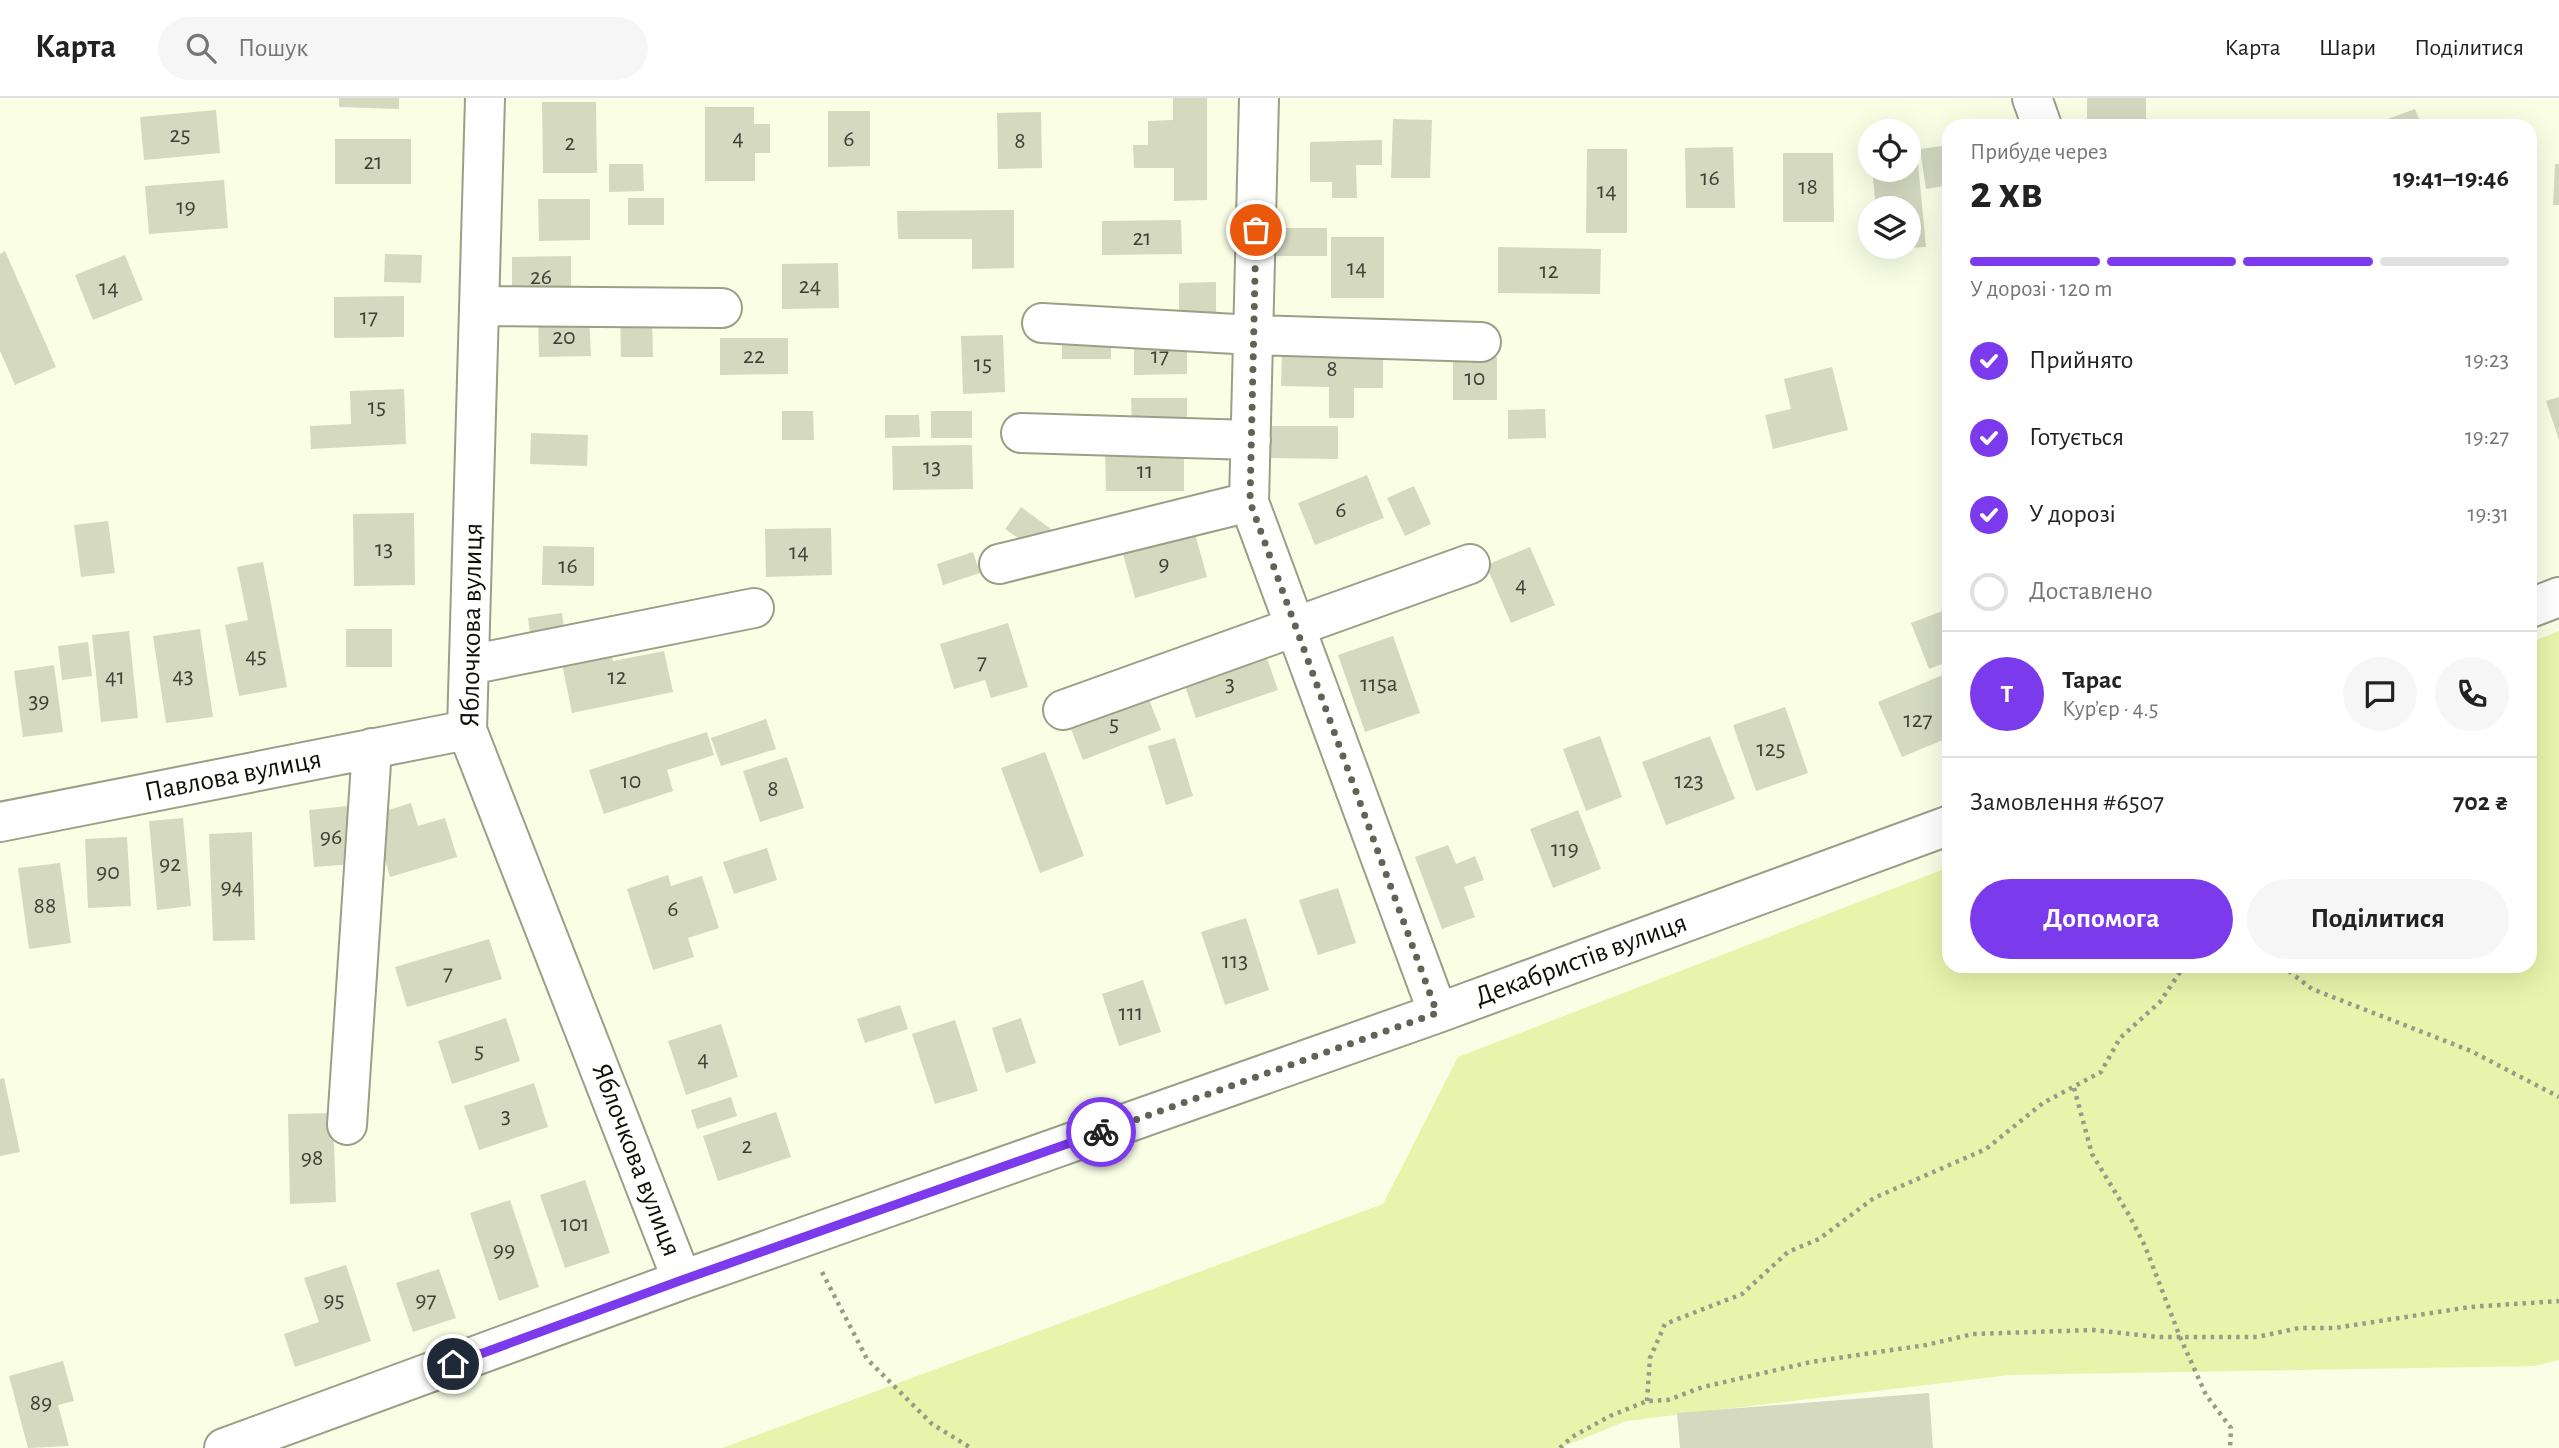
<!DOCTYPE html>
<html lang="uk">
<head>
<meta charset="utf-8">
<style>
	:root { --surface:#fff; --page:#f6f6f6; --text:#222; --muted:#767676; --line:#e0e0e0; --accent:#7c3aed }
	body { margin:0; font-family:"Alegreya Sans",sans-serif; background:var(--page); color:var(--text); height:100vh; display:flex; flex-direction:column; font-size:26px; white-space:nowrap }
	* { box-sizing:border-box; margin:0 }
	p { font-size:23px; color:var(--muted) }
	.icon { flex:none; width:38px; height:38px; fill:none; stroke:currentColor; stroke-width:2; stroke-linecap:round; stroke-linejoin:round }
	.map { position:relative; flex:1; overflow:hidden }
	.details { position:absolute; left:1942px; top:21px; width:595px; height:854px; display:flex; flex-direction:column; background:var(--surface); border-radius:21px; box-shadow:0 7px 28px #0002 }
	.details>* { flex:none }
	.tools { position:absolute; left:1858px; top:21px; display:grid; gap:14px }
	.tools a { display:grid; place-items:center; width:63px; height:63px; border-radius:50%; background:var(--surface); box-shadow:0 7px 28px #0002; font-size:35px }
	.pin { position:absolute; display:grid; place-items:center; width:60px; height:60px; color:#fff; margin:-30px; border:4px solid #fff; border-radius:50%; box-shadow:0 2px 7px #0007 }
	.courier { position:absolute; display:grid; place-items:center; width:70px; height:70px; margin:-35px; border:5px solid #7c3aed; border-radius:50%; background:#fff; color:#222; box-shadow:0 2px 9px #0007 }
	.summary em { font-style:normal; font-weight:600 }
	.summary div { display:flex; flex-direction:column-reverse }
	.summary { display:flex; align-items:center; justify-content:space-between; height:119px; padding:0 28px }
	h1 { font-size:46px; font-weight:600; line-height:52px }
	.bar { display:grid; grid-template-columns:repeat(4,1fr); gap:10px 7px; align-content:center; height:84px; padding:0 28px }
	.bar i { height:9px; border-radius:5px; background:var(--line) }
	.bar .selected { background:var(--accent) }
	.bar p { grid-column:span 4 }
	.line { display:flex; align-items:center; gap:18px; padding:0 28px; border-top:2px solid var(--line) }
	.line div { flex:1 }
	.round { display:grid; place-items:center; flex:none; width:74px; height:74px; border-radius:37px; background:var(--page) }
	ol { padding:0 28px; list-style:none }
	li { display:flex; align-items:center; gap:21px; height:77px }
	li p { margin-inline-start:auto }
	li .icon { padding:7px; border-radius:50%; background:var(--accent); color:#fff; stroke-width:4 }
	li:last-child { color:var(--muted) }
	li i { width:38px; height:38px; border:4px solid var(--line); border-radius:50% }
	.primary-button { display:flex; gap:14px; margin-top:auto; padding:14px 28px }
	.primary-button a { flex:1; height:80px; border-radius:42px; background:var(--accent); color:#fff; font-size:28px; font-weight:600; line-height:80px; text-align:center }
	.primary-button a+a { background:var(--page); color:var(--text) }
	header { display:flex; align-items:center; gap:42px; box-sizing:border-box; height:98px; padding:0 35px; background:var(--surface); border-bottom:2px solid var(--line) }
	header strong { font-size:33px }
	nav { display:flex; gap:38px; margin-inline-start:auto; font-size:24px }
	.search { width:490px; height:63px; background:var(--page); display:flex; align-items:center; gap:18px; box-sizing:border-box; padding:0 24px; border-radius:38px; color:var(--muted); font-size:26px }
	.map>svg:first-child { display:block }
</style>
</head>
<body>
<header>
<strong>Карта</strong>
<div class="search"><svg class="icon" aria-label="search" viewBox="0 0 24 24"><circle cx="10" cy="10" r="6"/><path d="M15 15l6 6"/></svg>Пошук</div>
<nav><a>Карта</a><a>Шари</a><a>Поділитися</a></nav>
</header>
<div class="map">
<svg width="2559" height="1350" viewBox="0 0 2559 1350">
	<rect width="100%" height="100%" fill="#f9fee5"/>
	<path fill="#e8f4ab" d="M2559,533V1262L2535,1268L2010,1277L1626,1323L1560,1350H722L1383,1106L1458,959L1949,769L1950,868H2530L2531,544Z"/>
	<path fill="#d4d9c0" d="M339,0H399V11L339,9Z
		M1173,0H1207V102L1174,103V70H1134L1133,47H1148V23L1173,22Z
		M2087,0H2146V27L2087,26Z
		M542,4H596L597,75H543Z
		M705,9H754V26H770V55H755V83H705Z
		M2415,11L2422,28H2368Z
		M216,12L220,55L144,62L140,19Z
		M828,13H870V68L828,69Z
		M1041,14L1042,70L998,71L997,15Z
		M1393,21L1432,22L1430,80H1391Z
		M335,41H411V86H335Z
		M1382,42V67H1356L1357,100H1332V84H1310V44Z
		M1950,47V87L1926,91L1920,51Z
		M1733,49L1735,110H1686L1685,50Z
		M1587,51H1627V135H1586Z
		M1783,55H1833L1834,124H1783Z
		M1917,55L1926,149L1909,150V110H1876L1872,72H1909V56Z
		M609,66H643L644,93L609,94Z
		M2555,66H2559V107H2553Z
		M224,82L228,130L149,136L145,88Z
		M628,100H664V127H628Z
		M538,101H590V142L539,143Z
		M1014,112V170L972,171V141H898L897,113Z
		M1181,122L1182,156L1102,157V123Z
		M1276,130H1327V158H1276Z
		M1331,139H1384V200H1331Z
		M1498,149L1601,151L1600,196L1498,195Z
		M1880,149H1906V151L1880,153Z
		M5,153L56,269L15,287L0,253V156Z
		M385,156L422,157L421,185L384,184Z
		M125,157L143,202L93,222L75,177Z
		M571,158V198L512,199V159Z
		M838,165L839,210L782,211V166Z
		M1216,184V216H1179V185Z
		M404,198V239L334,240V199Z
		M620,217H652L653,259H621Z
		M589,218L591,258L539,259L538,220Z
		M1003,237L1005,294L963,296L961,238Z
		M1111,237V261H1062V238Z
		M1187,238V276L1134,277V239Z
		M720,240H788V276L720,277Z
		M1282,253L1383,254V290H1354V320H1329V289L1281,288Z
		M1453,259H1497V302H1453Z
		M1832,269L1848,332L1773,351L1765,317L1791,311L1784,281Z
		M404,291L406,346L311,351L310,328L351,326L350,293Z
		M2559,299V342L2546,303Z
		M1131,300H1187V328L1132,329Z
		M1545,311L1546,340L1508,341V312Z
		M782,313H813L814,342H782Z
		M931,313H972V340H931Z
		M885,317H919L920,339L885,340Z
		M1271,328H1338V361L1271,360Z
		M531,335L588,337L587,368L530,366Z
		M972,347L973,391L893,392L892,348Z
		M1105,353H1184V393H1106Z
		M1367,377L1384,420L1315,447L1298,405Z
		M1414,388L1431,426L1405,438L1387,400Z
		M1021,409L1051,431L1035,452L1005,431Z
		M414,415L415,487L354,488L353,416Z
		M108,423L115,475L81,479L74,427Z
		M831,430L832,477L766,479L765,431Z
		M1194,432L1207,479L1135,500L1122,452Z
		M543,448L594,449V488L542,487Z
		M1530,449L1555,507L1511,525L1486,467Z
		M973,454L980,475L943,487L937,466Z
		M263,464L287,589L239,598L225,527L248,522L237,469Z
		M1945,512L1950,523V563L1929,571L1911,525Z
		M562,515L565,537L531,542L528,520Z
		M1008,525L1028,589L991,600L985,582L954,591L940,546Z
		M200,531L213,619L166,625L153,538Z
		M346,531H392V569H346Z
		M129,533L138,620L101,624L92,537Z
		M1393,538L1420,615L1365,634L1338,557Z
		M88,544L92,578L62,582L58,548Z
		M610,550L613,563L664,553L673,594L572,615L561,561Z
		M1264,552L1278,592L1196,620L1182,579Z
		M54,567L63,634L23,639L14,573Z
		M1950,574V639L1902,659L1878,604Z
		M1145,591L1161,632L1083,662L1067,621Z
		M1785,609L1808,675L1756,693L1733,627Z
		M766,621L776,651L721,668L711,640Z
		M707,634L714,657L667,672L673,693L604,716L589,672Z
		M1600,638L1622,699L1586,713L1563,651Z
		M1710,638L1735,701L1666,727L1642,664Z
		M1175,640L1193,698L1166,707L1148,648Z
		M1045,654L1084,758L1040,775L1001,670Z
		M787,659L804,710L760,724L743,673Z
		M411,705L418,728L445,720L457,759L390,779L372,717Z
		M348,708L354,766L314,769L309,712Z
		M1578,712L1601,771L1553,790L1530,731Z
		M183,720L191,808L157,812L149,723Z
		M252,734L255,842L213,843L209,736Z
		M127,739L131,808L88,810L85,741Z
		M1448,747L1456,766L1475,758L1484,782L1464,789L1475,819L1442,831L1415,759Z
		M767,750L777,782L734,796L723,764Z
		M60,765L71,845L29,851L18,770Z
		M668,777L671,788L702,778L719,830L688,840L694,859L653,872L627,791Z
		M1338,790L1356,845L1318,857L1299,802Z
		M1246,820L1269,892L1225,907L1201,834Z
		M489,841L502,881L407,909L395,869Z
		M1143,882L1161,934L1119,948L1102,896Z
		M900,907L908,931L865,945L857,921Z
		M506,920L520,963L452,986L438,943Z
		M1021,920L1036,965L1006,975L992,930Z
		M955,922L978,993L935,1006L912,936Z
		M721,926L738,979L686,997L668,943Z
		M4,980L20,1054L0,1058V981Z
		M534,985L548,1029L479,1052L464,1008Z
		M731,999L737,1018L697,1031L691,1012Z
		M776,1014L791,1059L718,1083L703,1038Z
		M333,1015L336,1104L290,1106L288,1016Z
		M585,1082L610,1155L565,1170L540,1097Z
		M510,1102L539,1189L499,1203L470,1115Z
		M346,1167L371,1243L295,1269L284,1236L319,1224L304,1180Z
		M439,1171L456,1220L413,1234L396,1185Z
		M63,1263L74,1303L58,1307L69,1348L28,1350L9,1278Z
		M1929,1295L1933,1350H1680L1677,1315Z"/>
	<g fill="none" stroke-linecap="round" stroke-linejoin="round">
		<g stroke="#9a9f87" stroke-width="42">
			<path id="minor" d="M485,0L467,632L682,1182
				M1259,0L1249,404L1438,915
				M2032,0L2042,28
				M479,208L722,210
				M1042,225L1253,237L1481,244
				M1021,335L1251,342
				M999,466L1249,404
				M2530,510L2559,499
				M469,567L754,510
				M1063,612L1470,466
				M0,724L467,632
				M347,1027L372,650
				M224,1350L682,1182L1438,915L1950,727"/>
		</g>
		<path stroke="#989b89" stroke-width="4.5" stroke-dasharray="3.5 5" stroke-linecap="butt" d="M2282,868L2312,891L2471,953L2559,999
			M2074,990L2092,1056L2129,1117L2145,1148L2180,1239L2206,1297L2231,1330L2230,1350
			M822,1174L867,1261L932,1326L971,1350
			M1647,1303L1650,1260L1665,1226L1742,1196L1788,1154L1819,1141L1874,1100L1986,1051L2043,1005L2101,974L2120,940L2160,904L2184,868
			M1560,1350L1572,1339L1610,1318L1647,1303L1668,1302L1703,1289L1811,1264L1926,1247L1973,1236L2093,1232L2158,1239H2257L2299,1230H2335L2470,1209L2559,1203"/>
		<use href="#minor" stroke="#fff" stroke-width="38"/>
	</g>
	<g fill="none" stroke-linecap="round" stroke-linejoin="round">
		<path stroke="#606355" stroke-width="7" stroke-dasharray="0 12.6" d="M1101,1034L1437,915L1250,404L1256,132"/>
		<path stroke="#7c3aed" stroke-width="9" d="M453,1266L682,1182L1101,1034"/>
	</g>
	<g text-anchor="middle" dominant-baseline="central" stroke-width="7" stroke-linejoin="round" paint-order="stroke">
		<g font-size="24" fill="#404235">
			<text x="180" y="37">25</text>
			<text x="738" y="40">4</text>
			<text x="849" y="41">6</text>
			<text x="1020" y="43">8</text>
			<text x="570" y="45">2</text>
			<text x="373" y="64">21</text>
			<text x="1710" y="80">16</text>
			<text x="1808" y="89">18</text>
			<text x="1607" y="93">14</text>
			<text x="186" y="109">19</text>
			<text x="1142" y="140">21</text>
			<text x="1357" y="170">14</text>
			<text x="1549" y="173">12</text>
			<text x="541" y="179">26</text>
			<text x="810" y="188">24</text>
			<text x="109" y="190">14</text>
			<text x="369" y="219">17</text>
			<text x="564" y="239">20</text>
			<text x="754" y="258">22</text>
			<text x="1160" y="258">17</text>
			<text x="983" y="266">15</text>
			<text x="1332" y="271">8</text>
			<text x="1475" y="280">10</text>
			<text x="377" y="309">15</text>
			<text x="932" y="369">13</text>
			<text x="1145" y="373">11</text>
			<text x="1341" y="412">6</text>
			<text x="384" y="451">13</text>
			<text x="799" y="454">14</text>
			<text x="1164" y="466">9</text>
			<text x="568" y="468">16</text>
			<text x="1521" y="487">4</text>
			<text x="256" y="558">45</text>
			<text x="982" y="564">7</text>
			<text x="183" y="578">43</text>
			<text x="115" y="579">41</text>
			<text x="617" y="579">12</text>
			<text x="1230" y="586">3</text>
			<text x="1379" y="586">115а</text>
			<text x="39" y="603">39</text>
			<text x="1918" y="622">127</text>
			<text x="1114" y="626">5</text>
			<text x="1771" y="651">125</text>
			<text x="631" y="683">10</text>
			<text x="1689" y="683">123</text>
			<text x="773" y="691">8</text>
			<text x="331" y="739">96</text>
			<text x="1565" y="751">119</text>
			<text x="170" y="766">92</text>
			<text x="108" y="774">90</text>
			<text x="232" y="789">94</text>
			<text x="45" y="808">88</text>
			<text x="673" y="811">6</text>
			<text x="1235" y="863">113</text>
			<text x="448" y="875">7</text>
			<text x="1131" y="915">111</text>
			<text x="479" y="953">5</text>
			<text x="703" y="961">4</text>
			<text x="506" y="1018">3</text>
			<text x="747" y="1048">2</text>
			<text x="312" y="1060">98</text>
			<text x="575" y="1126">101</text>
			<text x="504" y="1152">99</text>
			<text x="334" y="1202">95</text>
			<text x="426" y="1202">97</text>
			<text x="41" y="1305">89</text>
		</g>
		<g font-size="28" fill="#0e0f07" stroke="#fff">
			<text transform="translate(472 527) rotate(-89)">Яблочкова вулиця</text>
			<text transform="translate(233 678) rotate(-11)">Павлова вулиця</text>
			<text transform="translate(1581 862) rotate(-20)">Декабристів вулиця</text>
			<text transform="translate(636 1062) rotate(69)">Яблочкова вулиця</text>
		</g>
	</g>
</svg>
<div class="tools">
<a><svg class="icon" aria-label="locate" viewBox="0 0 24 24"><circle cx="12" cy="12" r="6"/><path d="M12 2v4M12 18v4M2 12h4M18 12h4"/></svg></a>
<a><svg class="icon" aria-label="layers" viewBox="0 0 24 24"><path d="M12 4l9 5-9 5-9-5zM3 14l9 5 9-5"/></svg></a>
</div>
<div class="pin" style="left:1256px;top:132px;background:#ea580c"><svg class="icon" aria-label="bag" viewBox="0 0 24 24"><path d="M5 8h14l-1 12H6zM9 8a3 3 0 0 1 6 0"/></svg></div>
<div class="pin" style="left:453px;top:1266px;background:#1f2937"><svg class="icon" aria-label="home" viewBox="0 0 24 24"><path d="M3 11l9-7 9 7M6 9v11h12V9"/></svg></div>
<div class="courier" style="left:1101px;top:1034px"><svg class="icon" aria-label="bike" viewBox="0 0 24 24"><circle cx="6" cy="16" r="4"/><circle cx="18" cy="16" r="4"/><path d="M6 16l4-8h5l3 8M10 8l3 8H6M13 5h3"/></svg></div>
<section class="details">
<div class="summary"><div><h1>2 хв</h1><p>Прибуде через</p></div><em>19:41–19:46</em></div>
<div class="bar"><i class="selected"></i><i class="selected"></i><i class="selected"></i><i></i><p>У дорозі · 120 m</p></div>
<ol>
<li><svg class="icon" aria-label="check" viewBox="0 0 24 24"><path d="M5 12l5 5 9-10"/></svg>Прийнято<p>19:23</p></li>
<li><svg class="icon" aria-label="check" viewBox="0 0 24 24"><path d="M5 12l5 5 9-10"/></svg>Готується<p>19:27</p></li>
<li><svg class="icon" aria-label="check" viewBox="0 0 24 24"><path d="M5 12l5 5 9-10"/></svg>У дорозі<p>19:31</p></li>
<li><i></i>Доставлено</li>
</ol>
<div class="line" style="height:126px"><b class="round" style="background:var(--accent);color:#fff">Т</b><div><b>Тарас</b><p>Кур’єр · 4.5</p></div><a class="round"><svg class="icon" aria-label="chat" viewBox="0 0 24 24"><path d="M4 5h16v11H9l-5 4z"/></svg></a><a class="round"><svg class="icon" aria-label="phone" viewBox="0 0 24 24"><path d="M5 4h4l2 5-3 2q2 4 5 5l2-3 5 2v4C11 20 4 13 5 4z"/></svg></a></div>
<div class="line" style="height:91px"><div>Замовлення #6507</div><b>702 ₴</b></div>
<div class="primary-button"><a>Допомога</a><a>Поділитися</a></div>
</section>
</div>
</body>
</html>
